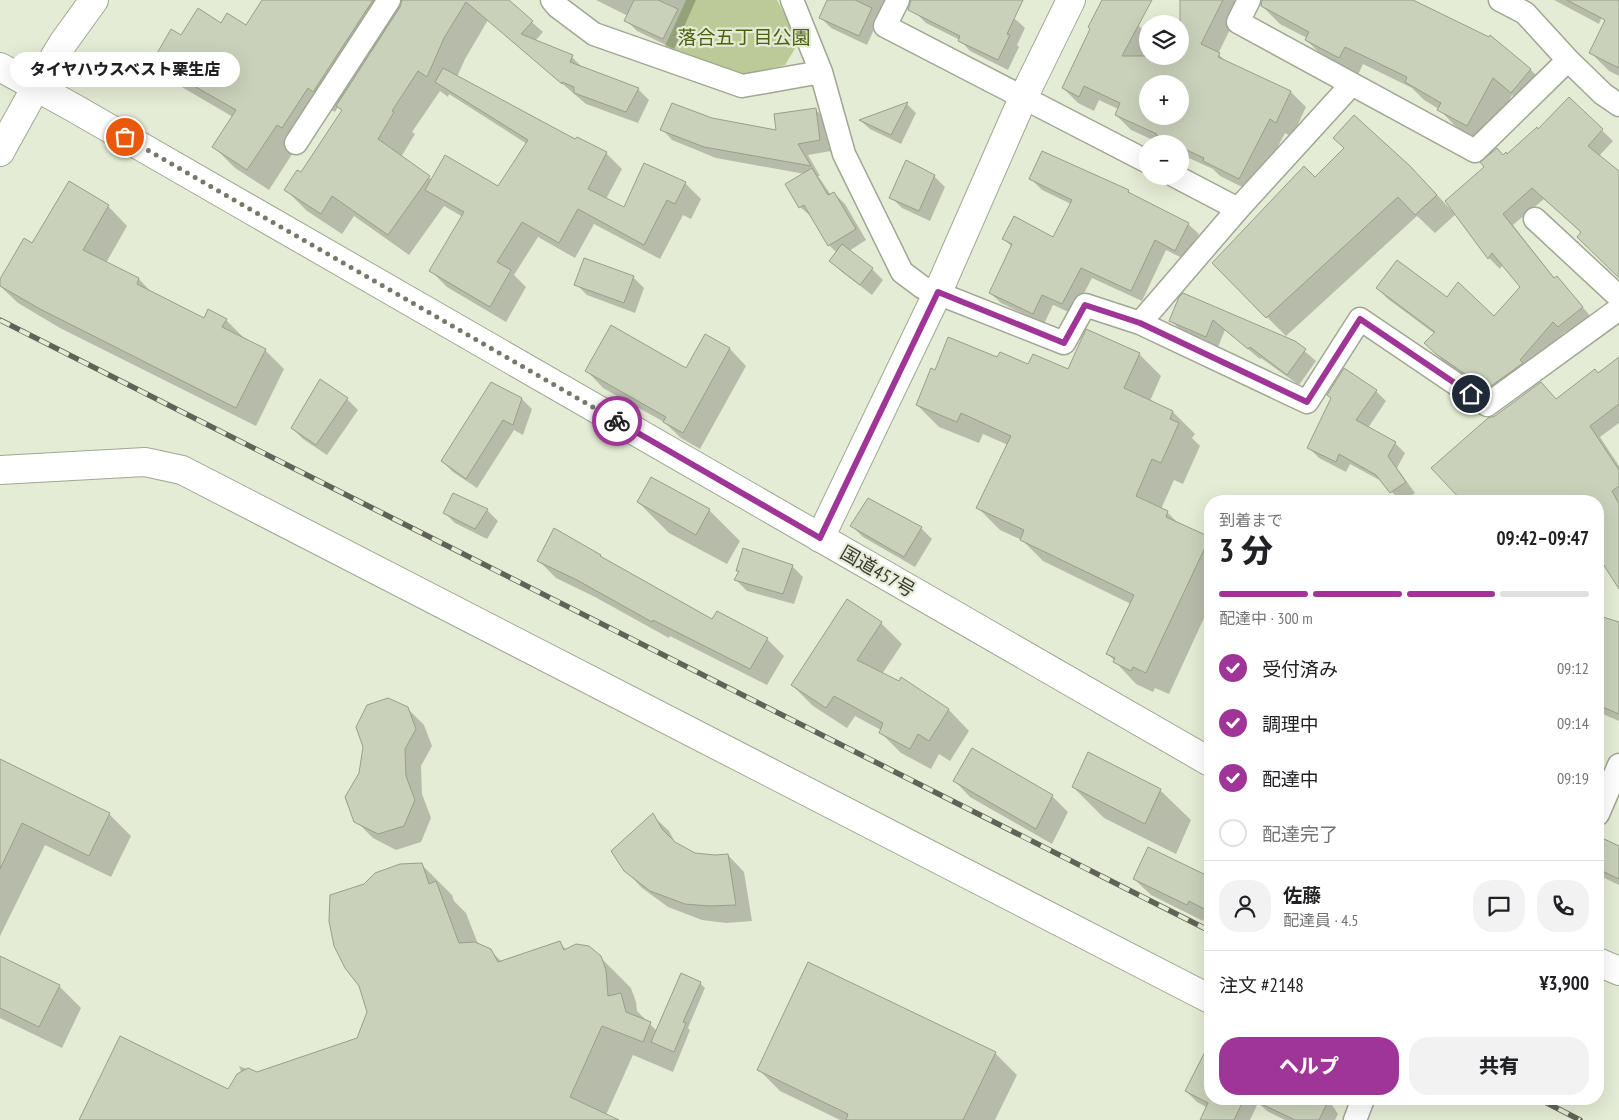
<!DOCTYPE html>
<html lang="ja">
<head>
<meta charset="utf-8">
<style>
	:root { --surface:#fff; --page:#f2f2f2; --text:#202124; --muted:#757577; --line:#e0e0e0; --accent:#9f3697 }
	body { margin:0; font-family:"PT Sans Narrow","Noto Sans JP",sans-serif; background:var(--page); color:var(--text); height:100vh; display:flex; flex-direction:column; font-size:19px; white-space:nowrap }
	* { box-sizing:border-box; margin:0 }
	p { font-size:16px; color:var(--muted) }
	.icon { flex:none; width:28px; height:28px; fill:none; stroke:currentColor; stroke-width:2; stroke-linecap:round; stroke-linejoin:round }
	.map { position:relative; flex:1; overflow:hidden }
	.side { position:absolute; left:1204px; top:495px; width:400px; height:610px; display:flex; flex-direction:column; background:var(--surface); border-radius:20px; box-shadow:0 5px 20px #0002 }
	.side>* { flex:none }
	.tools { position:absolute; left:1139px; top:15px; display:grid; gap:10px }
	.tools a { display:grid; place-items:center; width:50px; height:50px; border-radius:50%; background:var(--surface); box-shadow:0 5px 20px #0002; font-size:25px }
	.pin { position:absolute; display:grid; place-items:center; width:42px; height:42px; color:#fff; margin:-21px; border:2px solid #fff; border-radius:50%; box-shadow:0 1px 5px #0007 }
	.courier { position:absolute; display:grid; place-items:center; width:50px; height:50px; margin:-25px; border:4px solid #9f3697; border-radius:50%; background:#fff; color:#222; box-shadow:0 1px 6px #0007 }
	.bubble { position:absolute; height:35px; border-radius:18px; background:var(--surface); box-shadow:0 5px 20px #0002; font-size:16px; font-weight:800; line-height:35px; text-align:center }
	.overview em { font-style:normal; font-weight:800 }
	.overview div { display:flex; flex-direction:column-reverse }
	.overview { display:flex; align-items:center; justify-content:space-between; height:85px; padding:0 15px }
	h1 { font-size:32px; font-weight:800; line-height:38px }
	.bar { display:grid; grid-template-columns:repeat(4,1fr); gap:8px 5px; align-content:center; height:60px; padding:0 15px }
	.bar i { height:6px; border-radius:4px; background:var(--line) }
	.bar .selected { background:var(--accent) }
	.bar p { grid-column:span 4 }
	.line { display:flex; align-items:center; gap:12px; padding:0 15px; border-top:1px solid var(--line) }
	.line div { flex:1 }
	.round { display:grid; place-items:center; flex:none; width:52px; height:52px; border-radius:20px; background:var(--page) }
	ol { padding:0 15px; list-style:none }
	li { display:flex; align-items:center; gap:15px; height:55px }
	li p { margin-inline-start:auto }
	li .icon { padding:5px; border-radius:50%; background:var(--accent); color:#fff; stroke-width:4 }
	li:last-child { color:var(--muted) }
	li i { width:28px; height:28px; border:2px solid var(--line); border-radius:50% }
	.action { display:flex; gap:10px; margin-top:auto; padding:10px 15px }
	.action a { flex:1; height:58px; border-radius:20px; background:var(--accent); color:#fff; font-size:20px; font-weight:800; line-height:58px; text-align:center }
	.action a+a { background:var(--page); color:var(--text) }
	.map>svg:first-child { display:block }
</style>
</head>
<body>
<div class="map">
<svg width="1619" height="1120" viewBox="0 0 1619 1120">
	<rect width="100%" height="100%" fill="#e5ecd5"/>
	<path fill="#bbca97" d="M686,0H777L799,42L785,65L741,76L665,46Z"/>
	<path fill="#0003" fill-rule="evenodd" d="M263,0H507L543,32L535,41L572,57L583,68L638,89L649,100L638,123L586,104L488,20L465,59L457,77L576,141L606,153L622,169L606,199L625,209L685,183L701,199L691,219L683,215L660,259L594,224L575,258L538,237L514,275L526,287L506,322L447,287L431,271L463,217L444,206L409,255L354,216L342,234L307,211L286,190L301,174L342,111L338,107L335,112L329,109L298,145L269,190L235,168L214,147L233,117L175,83L154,62L181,37L221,25L246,27ZM440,91L448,97L449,94L527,144L499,188L432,180L401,157L415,134L412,132Z
		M596,0H696L674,49L637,31L626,20L628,16Z
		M829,0H887L867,45L831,28L820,17Z
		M922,0H975L1014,18L1025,28L1017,45L1019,47L1008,70L970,51L960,40L926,23L916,13Z
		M1194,0H1234L1241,7L1218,54L1227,62L1291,92L1306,107L1292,137L1285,133L1254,193L1220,176L1213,169L1180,154V144H1162L1131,130L1116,115L1118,109L1099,100L1094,111L1078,103L1063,88L1138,25L1148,35V56H1180V32ZM1148,84H1180V116H1148Z
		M1263,0H1411L1489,39L1491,37L1531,70L1549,88L1530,111L1512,95L1486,143L1457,128L1439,109L1424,100L1412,88L1363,64L1358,75L1325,58L1306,40L1307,38L1280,24L1262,6Z
		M1554,0H1619V8L1607,4L1599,24Z
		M1619,28V76L1609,71L1590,52Z
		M1569,98L1613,141L1599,156L1619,173V276L1601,250L1544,199L1513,225L1555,279L1567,289L1593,319L1570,337L1565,332L1530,371L1498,399L1448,365L1436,354L1435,334L1388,299L1377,288L1448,298L1494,318L1521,287L1503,264L1500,269L1489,258L1456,214L1435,233L1417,216L1286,336L1213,263L1315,179L1429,186L1451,210L1503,156L1507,155L1539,131Z
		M907,104L916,113L901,144L870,129L861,121Z
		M815,109L826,120L831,151L808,155L820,176H818L831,195L834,193L845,204L866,240L849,251L872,269L883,280L872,295L842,272L831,261L837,253L829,245L813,218L800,207L805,174L716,158L672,140L662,129L711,119L778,132Z
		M934,176L945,187L930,221L902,208L891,197Z
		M1031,179L1128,191L1132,195L1188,224L1199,234L1186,260L1166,250L1142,301L1092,278L1073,314L1053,305L1044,324L1001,303L990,293L1012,247L1004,239L1054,238L1071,204L1042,190Z
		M69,183L108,206L127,226L106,263L139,279L152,293L205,319L226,320L245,339L265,350L284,369L256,426L60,328L18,303L0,286V281L32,245Z
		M633,277L644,288L635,313L587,295L576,284Z
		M1180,298L1294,342L1316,361L1299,385L1261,358L1260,359L1225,330L1218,347L1182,332L1171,320Z
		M706,336L730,349L746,366L700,449L681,438L664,422L603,388L587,371L687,370Z
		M1139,354L1161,376L1150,401L1173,412L1195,434L1192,438L1200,446L1183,484L1174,480L1161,509L1168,513L1179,524L1210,539V605L1169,694L1155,688L1153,692L1136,684L1108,654L1131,604L1043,561L1022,540L1000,530L978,508L1008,445L983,434L979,443L939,427L917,405L935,372L998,359L1029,366L1069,371Z
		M1619,358V423L1600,437L1619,466V583L1613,578L1598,553V501H1491L1487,496L1482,501H1464L1433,468L1556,400L1599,374Z
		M1376,391L1386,401L1368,428L1395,443L1405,453L1397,468L1415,493L1403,501H1400L1383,482L1350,464L1346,472L1319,458L1309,448Z
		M347,399L358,410L327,455L303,439L292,428Z
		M522,399L532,409L523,435L514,430L477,488L453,472L442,461Z
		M638,502L709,510L740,541L727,564L669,533Z
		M487,510L498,521L487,539L455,523L444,512Z
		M852,526L921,528L932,539L915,567L863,537Z
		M600,556L605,560L713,621L717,613L767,639L784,656L767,685L670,636L669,638L595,597L556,578L539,561Z
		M792,566L803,577L794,604L747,591L736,580L740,573L737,570Z
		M881,623L902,644L882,674L899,682L901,679L949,710L969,731L950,761L939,754L931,769L901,753L880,732L881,730L855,716L847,728L813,706L792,685Z
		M1619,623V721L1598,712V635Z
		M407,708L424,725L432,746L421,766L422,794L431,818L421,842L396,850L373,838L356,821Z
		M0,761L109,814L131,836L111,877L45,845L0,936Z
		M954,780L1052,796L1068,812L1052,844L970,797Z
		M1073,787L1160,790L1191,820L1176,854L1104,818Z
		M652,815L669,831L676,844L694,855L715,857L728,855L744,872L752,921L726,923L702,920L668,907L642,888L625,870Z
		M1598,838L1619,847V885L1598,875Z
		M421,864L452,895L454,901L466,913L478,944L490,950L502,962L559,943L567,950L600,957L631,988L636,1002L637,1011L657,1031L700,983L705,988L688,1028L690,1030L673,1072L633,1055L606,1115L616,1120H258L239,1066L257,1073L358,1039Z
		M1210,870V919L1205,916L1203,921L1151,895L1134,879L1207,877Z
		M0,957L59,986L81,1008L62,1048L0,1018Z
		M995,1053L1017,1075L995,1120H840L780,1091L759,1070Z
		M1210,1063V1099H1328L1338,1114L1335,1120H1285L1267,1111L1258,1103L1250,1120H1206L1208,1108L1197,1102L1186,1091Z"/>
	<path fill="#cad1ba" stroke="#989e89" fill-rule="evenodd" d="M262,0H373L313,92L308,88L282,128L277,125L247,170L212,147L236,110L152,62L171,29L181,35L198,8L221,23L227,13L246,25Z
		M402,0H509L533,21L521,34L573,55L570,62L639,88L626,112L574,93V87L562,82V84L466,2L444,38L427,77L418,71L392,111L394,112L378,139L430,176L388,235L332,196L321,214L284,190L297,170L301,172L342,110L336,106L400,7Z
		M634,0H658L678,9L663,39L624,21Z
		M827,0H855L872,8L859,36L819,18Z
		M911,0H1023L1007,34L1010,35L998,60L958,41L960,36L908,10Z
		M1102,0H1152L1122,56H1180V0H1223L1201,44L1220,53L1218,57L1291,91L1276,123L1270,119L1239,179L1203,161L1204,158L1180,147V144H1174L1156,135L1157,134L1115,115L1120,103L1084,86L1079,97L1062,88L1090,29L1088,27ZM1148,84H1180V116H1148Z
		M1262,0H1413L1489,37L1490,35L1531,69L1511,93L1493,78L1467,126L1437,110L1441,103L1405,82L1407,77L1345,47L1339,58L1305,40L1309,32L1261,6Z
		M1567,0H1619V68L1589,53L1605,20Z
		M443,68L575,139L577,137L607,152L588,189L624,207L644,163L686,182L675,204L667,200L644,245L578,209L559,243L522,222L497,262L511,270L490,307L429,271L464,212L425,190L445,155L498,186L528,140L435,82Z
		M1569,97L1603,129L1588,146L1619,171V278L1577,237L1581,232L1532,188L1503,214L1554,278L1557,276L1583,307L1558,327L1553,322L1520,360L1523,363L1487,389L1436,354L1424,343L1435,332L1376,288L1397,260L1447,297L1458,282L1494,316L1520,287L1492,253L1488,259L1445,201L1484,167L1480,162L1497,148L1503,155L1506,152L1507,154L1537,127L1538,129Z
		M908,102L891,135L859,120Z
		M672,103L712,118L776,130L774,114L816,108L820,140L798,144L811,166L704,147L660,130Z
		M1354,115L1410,166L1437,195L1415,215L1398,197L1266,318L1212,263L1304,166L1315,177L1344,148L1333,138Z
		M1042,151L1129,190L1128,192L1189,223L1175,251L1155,240L1131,291L1081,268L1062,304L1042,295L1033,314L989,293L1012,244L1002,239L1014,216L1053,237L1072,200L1029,179Z
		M906,160L935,175L919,211L889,198Z
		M812,168L828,195L834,192L856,229L828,246L804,205L799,208L785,184Z
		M69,181L109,205L83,250L139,278L137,284L204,318L208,309L227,319L222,327L266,349L236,408L40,309L0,286V279L24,238L32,243Z
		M842,244L873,268L860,285L829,261Z
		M584,258L634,276L624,303L574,285Z
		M1183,293L1295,341L1306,349L1287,375L1250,347L1248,349L1213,320L1206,337L1169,321L1179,297Z
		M611,325L686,368L705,334L730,348L683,433L663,422L666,417L585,371Z
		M1086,329L1140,353L1124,388L1173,411L1170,419L1179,423L1161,463L1152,459L1136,496L1168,511L1166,517L1210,537L1146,673L1133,667L1131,671L1113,662L1115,658L1106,654L1134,595L1020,540L1024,530L976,508L1011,436L961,413L957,422L916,405L931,368L935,370L948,337L997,357L1000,352L1028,364L1033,354L1068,369Z
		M1619,357V404L1590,426L1619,470V486L1612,491L1619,504V589L1598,556V501H1462L1431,468L1488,418L1495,416L1541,382L1556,399L1595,369L1598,373Z
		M1344,368L1377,390L1356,420L1396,442L1388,456L1406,482L1390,493L1376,475L1339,454L1336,462L1307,448L1331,398L1327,395Z
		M320,379L348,398L316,445L291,428Z
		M491,382L522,398L513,425L503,420L466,479L441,461Z
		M651,477L710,509L696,535L637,502Z
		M453,493L488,509L475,529L443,513Z
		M868,498L922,527L904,557L850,526Z
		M554,528L601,555L600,556L712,619L717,611L768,638L750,669L653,620L652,622L577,580L537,561Z
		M743,548L793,565L783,594L734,580L739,571H736Z
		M847,599L882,622L857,660L899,681L901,677L949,709L929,741L918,734L910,749L879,733L883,723L834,696L826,708L791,685Z
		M1603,617L1619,622V714L1598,705V634Z
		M388,698L408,707L416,729L405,749L406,776L415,800L404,826L378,834L354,822L345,797L359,773L363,747L356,727L367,705Z
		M972,748L1053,795L1036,829L953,781Z
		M1088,752L1161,789L1145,824L1072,787Z
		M0,759L110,813L89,856L22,823L0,869Z
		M653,813L662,829L675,842L695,853L715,855L728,854L736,905L709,906L685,904L650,891L624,871L611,851Z
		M1598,836L1619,846V879L1598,869Z
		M1148,847L1210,877V912L1189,901L1187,905L1133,879Z
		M422,863L429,884L436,881L459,943L475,942L491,949L498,962L560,941L564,950L576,944L589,946L601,956L606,970L608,996L621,993L626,1012L651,1022L643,1042L602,1026L570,1097L619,1120H79L120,1036L228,1089L237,1074L248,1068L257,1072L357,1038L367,1012L359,986L345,968L334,946L329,921L330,895L364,884L375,873L400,864Z
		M0,956L60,985L39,1027L0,1008Z
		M808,962L996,1052L963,1120H846L848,1114L757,1070Z
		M681,973L701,982L683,1022L686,1023L674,1052L651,1042Z
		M1210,1042V1100L1211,1099H1244L1234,1120H1200L1208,1103L1185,1091Z
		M1251,1099H1329L1319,1120H1295Z"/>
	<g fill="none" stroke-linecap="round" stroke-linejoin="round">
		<g stroke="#a0a792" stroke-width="25">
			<path id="minor" d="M552,0L558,7L594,34L742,86L821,72
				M792,0L821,72L844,154L902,272L922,287L1064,343L1085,305L1140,323L1238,209L1351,85
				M898,0L885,26L1148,162
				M1249,0L1238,22L1475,151L1568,60
				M1500,0L1525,13L1568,60L1603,94L1619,105
				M296,143L389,0
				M1175,176L1238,209
				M1535,219L1619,297
				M1140,323L1307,402L1360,319L1487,405L1619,309
				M1598,814L1619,765
				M1355,1120L1363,1099"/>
		</g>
		<g stroke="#a0a792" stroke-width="30">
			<path id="tertiary" d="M0,152L36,87L63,43L94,0
				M0,470L145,462L182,470L1210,999
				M820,538L938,292L1023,98L1071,0"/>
		</g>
		<g stroke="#a0a792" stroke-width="30">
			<path id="trunk" d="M0,67L74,108L1210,762
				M1598,962L1619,971"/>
		</g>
		<use href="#minor" stroke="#fff" stroke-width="22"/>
		<use href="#tertiary" stroke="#fff" stroke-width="28"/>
		<use href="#trunk" stroke="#fff" stroke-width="28"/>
		<g stroke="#606458" stroke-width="5.5">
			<path id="rail" d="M0,320L1210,931
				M1539,1099L1580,1120"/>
		</g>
		<use href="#rail" stroke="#e5ecd5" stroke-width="4" stroke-dasharray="11" stroke-linecap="butt"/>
	</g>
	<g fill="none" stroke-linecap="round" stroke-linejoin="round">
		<path stroke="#75796b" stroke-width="5" stroke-dasharray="0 9" d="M125,137L617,421"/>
		<path stroke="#9f3697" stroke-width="6" d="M617,421L820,538L938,292L1064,343L1085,305L1140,323L1307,402L1360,319L1471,394"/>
	</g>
	<g text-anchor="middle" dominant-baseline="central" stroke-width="4.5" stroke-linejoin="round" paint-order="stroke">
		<g font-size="19" fill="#4f5f12" stroke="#e5ecd5">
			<text x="744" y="37">落合五丁目公園</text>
		</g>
		<g font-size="19" fill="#383b32" stroke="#e5ecd5">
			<text transform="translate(878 571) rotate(30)">国道457号</text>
		</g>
	</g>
</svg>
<div class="tools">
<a><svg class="icon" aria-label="layers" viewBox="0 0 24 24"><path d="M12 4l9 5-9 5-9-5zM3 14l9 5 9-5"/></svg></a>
<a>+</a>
<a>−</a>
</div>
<div class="pin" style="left:125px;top:137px;background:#ea580c"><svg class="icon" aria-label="bag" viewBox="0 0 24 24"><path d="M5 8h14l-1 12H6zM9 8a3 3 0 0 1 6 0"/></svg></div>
<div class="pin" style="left:1471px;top:394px;background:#1f2937"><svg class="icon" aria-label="home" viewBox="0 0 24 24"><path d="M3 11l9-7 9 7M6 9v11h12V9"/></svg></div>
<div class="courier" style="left:617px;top:421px"><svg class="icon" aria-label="bike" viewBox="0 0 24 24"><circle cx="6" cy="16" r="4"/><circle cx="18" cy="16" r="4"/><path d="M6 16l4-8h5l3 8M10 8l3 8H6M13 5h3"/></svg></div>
<div class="bubble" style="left:10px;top:52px;width:230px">タイヤハウスベスト栗生店</div>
<section class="side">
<div class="overview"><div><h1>3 分</h1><p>到着まで</p></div><em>09:42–09:47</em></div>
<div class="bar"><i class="selected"></i><i class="selected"></i><i class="selected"></i><i></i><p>配達中 · 300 m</p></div>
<ol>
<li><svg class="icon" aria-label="check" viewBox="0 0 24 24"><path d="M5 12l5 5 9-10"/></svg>受付済み<p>09:12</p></li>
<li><svg class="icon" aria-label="check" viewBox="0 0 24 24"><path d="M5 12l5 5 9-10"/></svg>調理中<p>09:14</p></li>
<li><svg class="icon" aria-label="check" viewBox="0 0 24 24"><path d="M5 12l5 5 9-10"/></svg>配達中<p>09:19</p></li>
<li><i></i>配達完了</li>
</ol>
<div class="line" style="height:90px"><a class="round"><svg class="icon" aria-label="person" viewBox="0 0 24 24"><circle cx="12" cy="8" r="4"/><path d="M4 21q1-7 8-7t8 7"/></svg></a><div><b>佐藤</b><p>配達員 · 4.5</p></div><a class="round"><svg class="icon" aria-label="chat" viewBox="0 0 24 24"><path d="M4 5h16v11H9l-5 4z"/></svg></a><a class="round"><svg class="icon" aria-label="phone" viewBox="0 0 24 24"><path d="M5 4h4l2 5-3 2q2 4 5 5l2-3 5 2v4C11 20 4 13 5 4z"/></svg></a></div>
<div class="line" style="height:65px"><div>注文 #2148</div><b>¥3,900</b></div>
<div class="action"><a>ヘルプ</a><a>共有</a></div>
</section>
</div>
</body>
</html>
